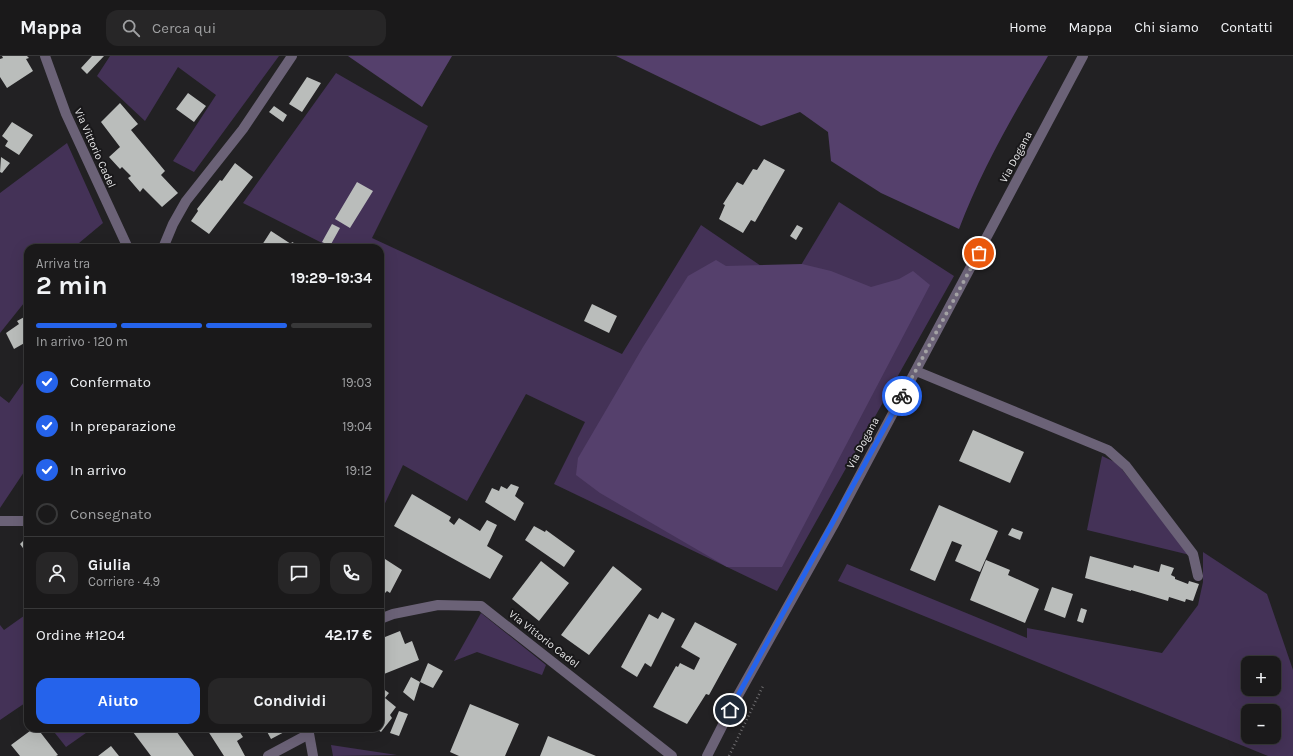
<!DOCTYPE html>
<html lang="it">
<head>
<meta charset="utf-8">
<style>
	:root { --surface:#1a191a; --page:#272627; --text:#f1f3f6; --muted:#9fa0a2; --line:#383839; --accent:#2563eb }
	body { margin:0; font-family:Karla,sans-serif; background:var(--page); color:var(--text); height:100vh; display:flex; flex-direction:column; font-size:15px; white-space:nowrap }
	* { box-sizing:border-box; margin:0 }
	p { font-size:13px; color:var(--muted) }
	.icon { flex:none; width:22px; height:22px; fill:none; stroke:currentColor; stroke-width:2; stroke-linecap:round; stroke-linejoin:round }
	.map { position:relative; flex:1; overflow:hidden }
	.drawer { position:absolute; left:24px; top:188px; width:360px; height:488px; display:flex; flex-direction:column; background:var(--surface); border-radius:12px; box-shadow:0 4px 16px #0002,0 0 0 1px var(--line) }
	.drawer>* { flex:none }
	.tools { position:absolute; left:1241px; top:600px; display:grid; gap:8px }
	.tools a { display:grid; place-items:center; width:40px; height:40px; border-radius:8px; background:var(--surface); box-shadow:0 4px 16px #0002,0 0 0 1px var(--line); font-size:20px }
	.pin { position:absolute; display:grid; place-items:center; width:34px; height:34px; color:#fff; margin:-17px; border:2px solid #fff; border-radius:50%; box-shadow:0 1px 4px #0007 }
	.courier { position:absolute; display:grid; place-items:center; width:40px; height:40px; margin:-20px; border:3px solid #2563eb; border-radius:50%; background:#fff; color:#222; box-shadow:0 1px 5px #0007 }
	.overview em { font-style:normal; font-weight:700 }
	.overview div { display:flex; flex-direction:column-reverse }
	.overview { display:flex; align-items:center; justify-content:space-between; height:68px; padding:0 12px }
	h1 { font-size:26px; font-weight:700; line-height:30px }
	.bar { display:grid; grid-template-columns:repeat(4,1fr); gap:6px 4px; align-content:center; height:48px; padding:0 12px }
	.bar i { height:5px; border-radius:3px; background:var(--line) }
	.bar .on { background:var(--accent) }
	.bar p { grid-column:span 4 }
	.line { display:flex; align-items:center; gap:10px; padding:0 12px; border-top:1px solid var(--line) }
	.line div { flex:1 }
	.round { display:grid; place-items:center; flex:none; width:42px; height:42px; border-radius:12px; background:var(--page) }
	ol { padding:0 12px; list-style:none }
	li { display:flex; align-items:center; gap:12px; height:44px }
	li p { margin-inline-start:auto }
	li .icon { padding:4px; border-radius:50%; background:var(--accent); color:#fff; stroke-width:4 }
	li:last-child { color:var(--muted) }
	li i { width:22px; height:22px; border:2px solid var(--line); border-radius:50% }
	.primary-button { display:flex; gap:8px; margin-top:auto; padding:8px 12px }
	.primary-button a { flex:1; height:46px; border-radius:12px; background:var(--accent); color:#fff; font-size:16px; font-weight:700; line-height:46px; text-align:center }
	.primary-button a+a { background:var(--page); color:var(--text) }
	header { display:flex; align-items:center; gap:24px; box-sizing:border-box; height:56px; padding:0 20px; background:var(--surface); border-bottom:1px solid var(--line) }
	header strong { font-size:19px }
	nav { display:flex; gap:22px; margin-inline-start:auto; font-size:14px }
	.search { width:280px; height:36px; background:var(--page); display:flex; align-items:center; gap:10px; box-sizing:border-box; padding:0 14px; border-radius:12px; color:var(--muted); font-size:15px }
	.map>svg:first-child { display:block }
</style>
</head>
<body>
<header>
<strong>Mappa</strong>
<div class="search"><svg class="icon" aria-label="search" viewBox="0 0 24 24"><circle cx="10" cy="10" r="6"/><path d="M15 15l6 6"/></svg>Cerca qui</div>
<nav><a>Home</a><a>Mappa</a><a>Chi siamo</a><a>Contatti</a></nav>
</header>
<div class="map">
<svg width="1293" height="700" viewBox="0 0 1293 700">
	<rect width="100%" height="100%" fill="#222123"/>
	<path fill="#443257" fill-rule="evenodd" d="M110,0H279L194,116L173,105L216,39L178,11L145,65L97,20Z
		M336,17L428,70L372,182L622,298L701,169L789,229L839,146L954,220L777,535L554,428L585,366L526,338L467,445L403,409L380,458V192H332L243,147Z
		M67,87L103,167L73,192H28V242L0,277V137Z
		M28,320V410L0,452V340L9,347Z
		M1102,400L1117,407L1190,499L1087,474Z
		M1203,496L1267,538L1293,614V700H1268L838,525L847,508L1027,582V572L1162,597L1198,549L1203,526ZM1248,607H1274V633H1248ZM1248,655H1274V681H1248Z
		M28,557V645L0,664V569L4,574Z
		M481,557L546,609L542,619L477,596L454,605Z
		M51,672H93L66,691Z
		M331,689L397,699L333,700Z"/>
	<path fill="#55406c" d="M348,0H452L422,51Z
		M616,0H1048C1015,56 982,112 959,173L881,137L831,105L828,76L800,56L761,70Z
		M716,204L726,210L802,208L831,215L871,231L899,223L913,215L930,229L782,511H727L600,437L576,419L578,402L643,291L688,220Z"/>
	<path fill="#babdbb" d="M2,0H27L29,2L26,3L33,15L7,32L0,21V3L3,2Z
		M92,0H104L87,18L81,12Z
		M307,21L321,27L302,56L289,48Z
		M188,37L206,50L194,66L176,53Z
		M120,47L138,68L131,74L165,115L161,119L178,137L162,151L143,132L140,136L128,122L131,120L122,111L120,113L109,101L120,91L101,66Z
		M274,50L287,59L283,66L269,56Z
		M12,66L33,79L19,99L5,90L8,85L2,80Z
		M1,101L10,107L2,117L0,116Z
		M764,103L785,114L755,166L751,164L743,177L719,163L725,149L723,148L737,126L743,129L753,113L757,114Z
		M235,107L253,121L209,178L191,165L198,155L197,153L220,124L222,125Z
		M357,126L373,135L350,172L335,163Z
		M332,168L340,172L330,190L322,186Z
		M797,169L803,172L796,184L790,180Z
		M271,175L291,188L292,186L304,192H267L262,189Z
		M592,248L617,260L609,277L584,265Z
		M28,259V285L14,293L6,277L19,268L17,265Z
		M973,374L1024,396L1010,427L959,405Z
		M511,428L519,431L515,440L524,447L515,465L485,446L492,432L499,435L501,430L507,433Z
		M412,438L451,461L449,465L454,469L459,462L480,475L487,464L497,469L487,490L503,500L490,523L394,470Z
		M939,449L998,475L980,516L955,505L962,489L952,485L935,525L910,514Z
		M534,470L545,476L546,474L575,495L564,511L525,484Z
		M1012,472L1023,476L1020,484L1008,479Z
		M28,480V499L20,488Z
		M1090,500L1133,512L1134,509L1159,516L1161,508L1174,512L1171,519L1175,521V523L1188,528L1189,525L1199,528L1193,545L1186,543L1185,546L1169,541L1168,545L1131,534V535L1085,522Z
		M385,503L402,514L390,537L387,535L380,542V510Z
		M986,504L1010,514L1008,519L1039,533L1025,567L970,544Z
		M541,505L569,527L539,565L512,543Z
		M613,510L642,533L589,599L561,579Z
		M1052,531L1073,538L1065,562L1044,554Z
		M1081,552L1087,554L1083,567L1077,565Z
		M662,556L675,563L651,611L645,607L637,621L621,611L649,558L658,563Z
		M695,566L737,588L709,639L706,638L687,668L653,651L676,610L678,611L680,607L694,614L700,602L681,591Z
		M400,575L405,588L412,585L419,604L384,618L380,607V583Z
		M428,607L443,615L433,632L420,626L414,645L403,636L411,621L420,626Z
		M382,632L389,637L385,642L396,651L390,659L392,662L381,676L378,674L376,676L370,672H380V634Z
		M470,648L519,668L505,700H459L450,696Z
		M399,655L408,658L399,680L390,677Z
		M34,672H37L58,699L56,700H20L11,689Z
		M130,672H174L194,700H151Z
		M206,672H237L243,681L237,685L245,700H224Z
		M265,672H292L271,683Z
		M548,680L596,700H540Z
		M111,690L119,700H98Z"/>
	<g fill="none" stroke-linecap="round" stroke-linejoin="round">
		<path stroke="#706f71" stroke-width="2.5" stroke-dasharray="1 3" stroke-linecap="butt" d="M729,700L764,628"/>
		<path stroke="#6b6277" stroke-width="10" d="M45,0L66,58L128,192
			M163,192L173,168L186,145L243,73L292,0
			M916,315L1108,394L1126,410L1193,498L1198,520
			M0,465H28
			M380,563L393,558L438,549L481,550L672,700
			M308,672L313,700
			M268,700L309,678
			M707,700L736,643L834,468L1083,0"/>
	</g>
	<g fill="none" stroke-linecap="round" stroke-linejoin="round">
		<path stroke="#a3a2a4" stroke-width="4" stroke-dasharray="0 7.2" d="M902,340L979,197"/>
		<path stroke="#2563eb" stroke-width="5" d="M730,654L902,340"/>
	</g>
	<g text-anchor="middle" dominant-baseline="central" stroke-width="4" stroke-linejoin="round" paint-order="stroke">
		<g font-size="11" fill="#e8e8e9" stroke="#19181a">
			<text transform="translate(95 92) rotate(66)">Via Vittorio Cadel</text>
			<text transform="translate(1016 101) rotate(-62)">Via Dogana</text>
			<text transform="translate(863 387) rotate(-62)">Via Dogana</text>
			<text transform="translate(544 583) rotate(38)">Via Vittorio Cadel</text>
		</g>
	</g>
</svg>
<div class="tools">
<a>+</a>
<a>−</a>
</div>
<div class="pin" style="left:979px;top:197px;background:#ea580c"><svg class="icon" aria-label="bag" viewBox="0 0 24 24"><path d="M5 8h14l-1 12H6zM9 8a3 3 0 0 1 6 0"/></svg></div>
<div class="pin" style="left:730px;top:654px;background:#1f2937"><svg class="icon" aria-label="home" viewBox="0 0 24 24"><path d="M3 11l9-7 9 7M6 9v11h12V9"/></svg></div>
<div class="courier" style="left:902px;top:340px"><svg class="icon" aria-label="bike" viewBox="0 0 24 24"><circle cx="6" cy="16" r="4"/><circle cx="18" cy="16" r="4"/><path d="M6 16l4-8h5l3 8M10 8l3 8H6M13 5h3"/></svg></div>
<section class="drawer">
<div class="overview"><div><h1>2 min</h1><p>Arriva tra</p></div><em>19:29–19:34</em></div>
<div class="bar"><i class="on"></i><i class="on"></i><i class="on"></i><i></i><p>In arrivo · 120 m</p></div>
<ol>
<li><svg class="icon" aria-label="check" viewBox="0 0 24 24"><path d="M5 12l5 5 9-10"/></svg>Confermato<p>19:03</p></li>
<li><svg class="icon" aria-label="check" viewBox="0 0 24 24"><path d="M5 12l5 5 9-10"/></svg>In preparazione<p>19:04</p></li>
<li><svg class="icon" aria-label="check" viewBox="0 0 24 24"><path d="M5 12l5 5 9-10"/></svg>In arrivo<p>19:12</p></li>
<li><i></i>Consegnato</li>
</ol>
<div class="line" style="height:72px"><a class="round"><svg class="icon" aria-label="person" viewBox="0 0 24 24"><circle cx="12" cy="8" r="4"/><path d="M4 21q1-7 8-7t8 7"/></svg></a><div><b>Giulia</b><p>Corriere · 4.9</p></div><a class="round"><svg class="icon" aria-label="chat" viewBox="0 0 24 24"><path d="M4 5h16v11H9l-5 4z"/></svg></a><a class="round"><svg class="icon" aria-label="phone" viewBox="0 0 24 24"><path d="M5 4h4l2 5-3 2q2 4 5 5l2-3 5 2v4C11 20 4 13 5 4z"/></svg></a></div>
<div class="line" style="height:52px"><div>Ordine #1204</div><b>42.17 €</b></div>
<div class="primary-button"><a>Aiuto</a><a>Condividi</a></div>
</section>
</div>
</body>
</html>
